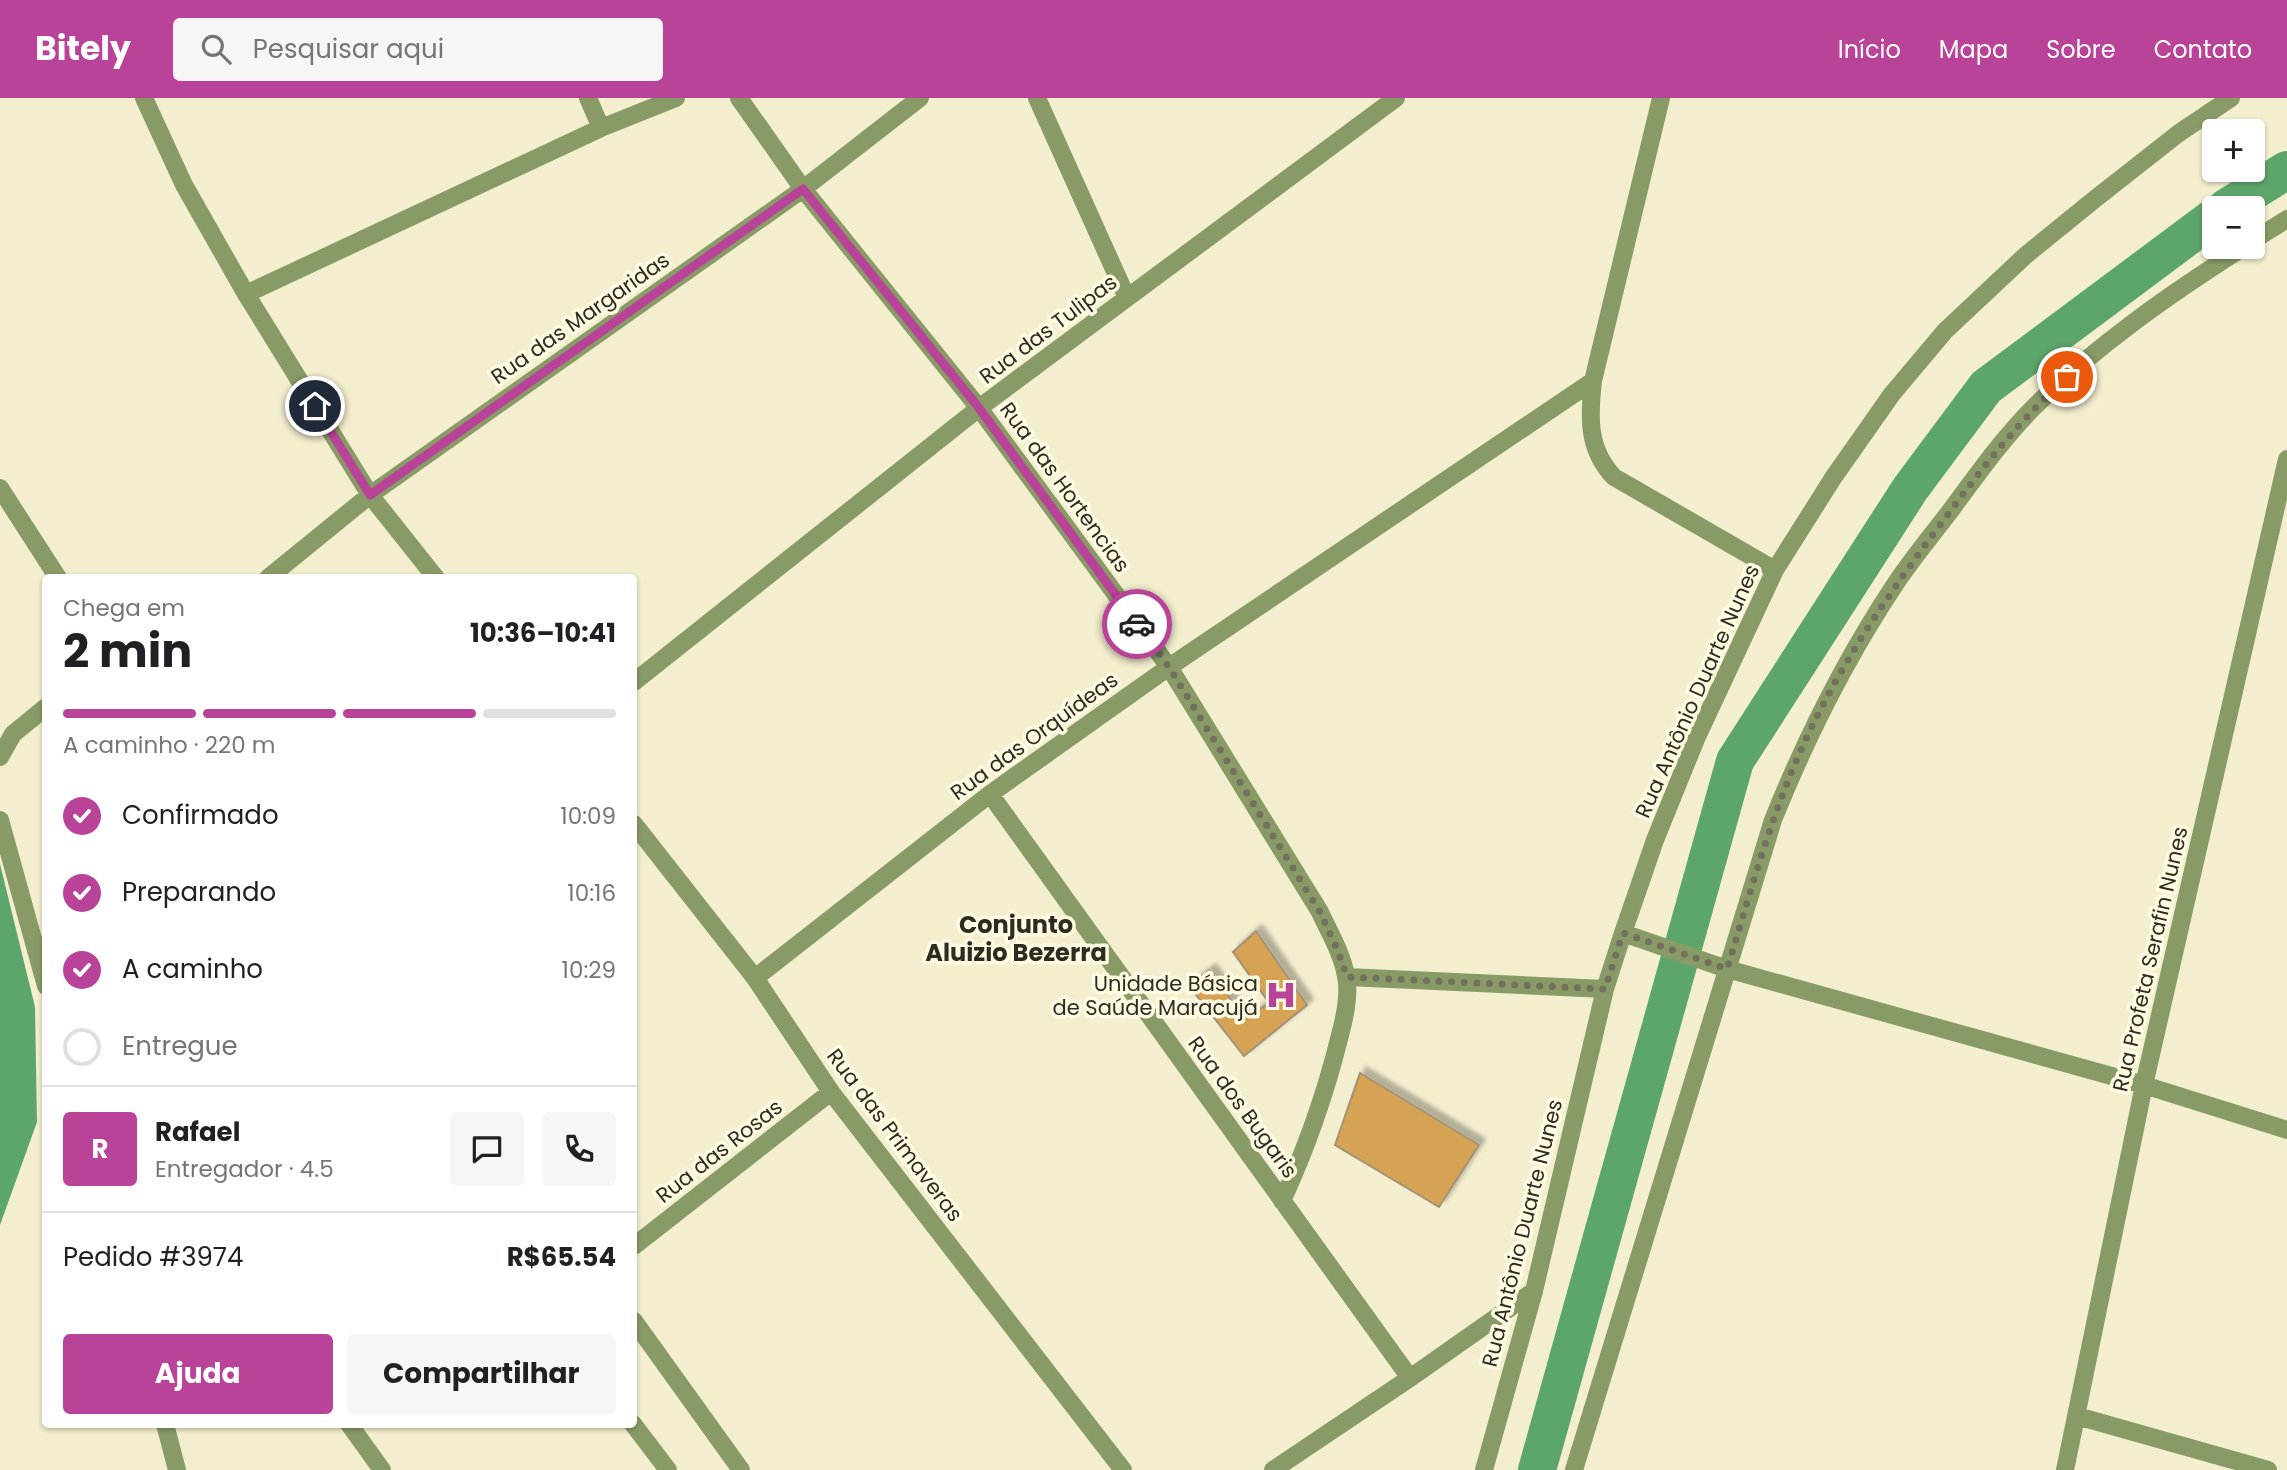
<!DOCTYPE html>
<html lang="pt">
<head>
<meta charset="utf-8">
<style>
	:root { --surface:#fff; --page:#f6f6f6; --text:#202124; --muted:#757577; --line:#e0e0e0; --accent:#b94399 }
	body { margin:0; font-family:Poppins,sans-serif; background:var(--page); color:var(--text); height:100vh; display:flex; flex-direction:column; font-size:26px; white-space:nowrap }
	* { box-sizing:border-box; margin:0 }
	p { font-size:23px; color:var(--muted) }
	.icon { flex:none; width:38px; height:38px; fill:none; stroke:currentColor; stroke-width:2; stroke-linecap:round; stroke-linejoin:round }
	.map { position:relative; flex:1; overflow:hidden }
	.drawer { position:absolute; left:42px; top:476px; width:595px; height:854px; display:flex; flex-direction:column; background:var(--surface); border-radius:7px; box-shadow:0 2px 5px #0004 }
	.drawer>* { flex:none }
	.tools { position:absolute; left:2202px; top:21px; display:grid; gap:14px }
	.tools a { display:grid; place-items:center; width:63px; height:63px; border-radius:7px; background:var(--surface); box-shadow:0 2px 5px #0004; font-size:35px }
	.pin { position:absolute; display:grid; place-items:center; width:60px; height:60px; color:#fff; margin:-30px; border:4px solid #fff; border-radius:50%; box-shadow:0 2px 7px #0007 }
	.courier { position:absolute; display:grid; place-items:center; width:70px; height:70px; margin:-35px; border:5px solid #b94399; border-radius:50%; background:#fff; color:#222; box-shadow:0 2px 9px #0007 }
	.summary em { font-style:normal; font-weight:700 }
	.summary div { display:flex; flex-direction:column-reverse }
	.summary { display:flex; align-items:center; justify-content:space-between; height:119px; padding:0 21px }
	h1 { font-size:46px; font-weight:700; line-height:52px }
	.bar { display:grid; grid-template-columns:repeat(4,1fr); gap:10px 7px; align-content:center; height:84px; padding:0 21px }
	.bar i { height:9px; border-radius:5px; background:var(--line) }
	.bar .current { background:var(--accent) }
	.bar p { grid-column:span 4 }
	.line { display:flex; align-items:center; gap:18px; padding:0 21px; border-top:2px solid var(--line) }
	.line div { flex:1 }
	.round { display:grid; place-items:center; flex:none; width:74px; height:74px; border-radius:7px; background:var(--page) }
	ol { padding:0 21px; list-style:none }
	li { display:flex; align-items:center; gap:21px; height:77px }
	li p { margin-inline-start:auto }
	li .icon { padding:7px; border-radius:50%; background:var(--accent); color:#fff; stroke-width:4 }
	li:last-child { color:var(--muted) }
	li i { width:38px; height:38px; border:4px solid var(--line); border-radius:50% }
	.primary-button { display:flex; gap:14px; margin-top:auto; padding:14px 21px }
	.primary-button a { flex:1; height:80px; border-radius:7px; background:var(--accent); color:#fff; font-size:28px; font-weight:700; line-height:80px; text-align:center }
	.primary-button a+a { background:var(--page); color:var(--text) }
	header { display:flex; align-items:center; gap:42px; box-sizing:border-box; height:98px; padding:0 35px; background:var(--accent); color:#fff }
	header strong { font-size:33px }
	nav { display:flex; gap:38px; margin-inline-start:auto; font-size:24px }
	.search { width:490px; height:63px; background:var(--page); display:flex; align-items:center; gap:18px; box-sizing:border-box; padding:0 24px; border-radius:7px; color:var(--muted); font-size:26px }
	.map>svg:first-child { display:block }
</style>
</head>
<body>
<header>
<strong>Bitely</strong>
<div class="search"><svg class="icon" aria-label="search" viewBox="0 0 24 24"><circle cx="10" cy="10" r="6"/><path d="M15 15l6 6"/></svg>Pesquisar aqui</div>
<nav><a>Início</a><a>Mapa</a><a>Sobre</a><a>Contato</a></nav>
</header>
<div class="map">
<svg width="2287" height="1372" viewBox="0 0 2287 1372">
	<defs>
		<filter id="shadow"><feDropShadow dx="6" dy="-6" stdDeviation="2" flood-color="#0004"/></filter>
	</defs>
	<rect width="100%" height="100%" fill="#f3eece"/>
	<path fill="#5da66b" d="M0,766L35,909L37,1024L0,1127Z"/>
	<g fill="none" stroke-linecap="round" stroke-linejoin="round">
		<path stroke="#5da66b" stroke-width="38" d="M2226,110L2287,72
			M1537,1372L1735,663L1910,391L1986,289L2214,119"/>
	</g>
	<path fill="#d6a355" stroke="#a39178" stroke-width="2" filter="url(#shadow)" d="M1256,833L1307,907L1244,958L1189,888L1210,872L1245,921L1269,905L1233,854Z
		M1360,975L1479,1047L1439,1109L1335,1047Z"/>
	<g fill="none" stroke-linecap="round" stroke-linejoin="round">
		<path stroke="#889b66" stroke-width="18" d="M144,0L184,87L246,196L370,397L436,480
			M588,0L601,30
			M739,0L803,91L979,310L1169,569L1320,814C1329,834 1342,855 1346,878C1350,898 1344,922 1339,941C1325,997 1306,1051 1282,1103
			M1037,0L1127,200
			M1661,0L1593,283C1589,318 1587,351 1614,379L1775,472
			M2252,143L2287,121
			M246,196L601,30L676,0
			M0,390L58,480
			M268,480L370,397L803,91L920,0
			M634,584L979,310L1396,0
			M0,659L13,636L46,609
			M990,696L1410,1280
			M0,722L46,888
			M634,726L755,880L831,994L1123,1372
			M1623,835L1727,871L2144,987L2287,1032
			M1347,879L1605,891
			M755,880L990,696L1169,569L1593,283
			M634,1148L831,994
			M634,1223L741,1372
			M2077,1318L2268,1372
			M165,1326L177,1372
			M349,1326L382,1372
			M633,1326L668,1372
			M1273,1372L1410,1280L1534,1193
			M1484,1372L1534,1193L1605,891L1623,835L1655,742L1696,641L1775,472L1833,380L1892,296L1945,233L2026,157L2095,101L2179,35L2231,0
			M1574,1372L1773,722C1806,640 1845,562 1894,488C1911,462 1932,437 1951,412C1977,377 2003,340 2034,309C2097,247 2170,196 2244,149
			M2065,1372L2144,987L2287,361"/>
	</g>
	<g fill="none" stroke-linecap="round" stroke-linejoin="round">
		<path stroke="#73705d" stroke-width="7" stroke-dasharray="0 12.6" d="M1137,526L1169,569L1320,814L1338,853L1347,879L1605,891L1623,835L1727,871C1749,800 1768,727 1798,659C1835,574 1887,497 1943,423C1982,370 2018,324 2067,279"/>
		<path stroke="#b94399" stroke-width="9" d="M315,308L370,397L803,91L979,310L1137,526"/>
	</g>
	<defs>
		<g id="hospital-bare" transform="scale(2.415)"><path d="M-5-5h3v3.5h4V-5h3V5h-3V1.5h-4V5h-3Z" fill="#b94399" stroke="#fffbe2" stroke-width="2.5" paint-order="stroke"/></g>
	</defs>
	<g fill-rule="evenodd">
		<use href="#hospital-bare" x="1281" y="897"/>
	</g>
	<g text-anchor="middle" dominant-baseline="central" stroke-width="7" stroke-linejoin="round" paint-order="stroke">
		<g font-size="21" fill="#2e2c20" stroke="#fffbe2">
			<text transform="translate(580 220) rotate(-35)">Rua das Margaridas</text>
			<text transform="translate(1048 231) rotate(-37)">Rua das Tulipas</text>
			<text transform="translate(1065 389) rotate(54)">Rua das Hortencias</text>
			<text transform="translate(1697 593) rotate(-66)">Rua Antônio Duarte Nunes</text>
			<text transform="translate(1034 638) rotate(-36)">Rua das Orquídeas</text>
			<text transform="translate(2150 861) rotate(-77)">Rua Profeta Serafin Nunes</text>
			<text transform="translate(1243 1009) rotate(54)">Rua dos Bugaris</text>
			<text transform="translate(895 1037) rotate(53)">Rua das Primaveras</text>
			<text transform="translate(719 1053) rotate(-38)">Rua das Rosas</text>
			<text transform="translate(1522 1135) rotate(-76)">Rua Antônio Duarte Nunes</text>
		</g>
		<g font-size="21" fill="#2e2c20" stroke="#fffbe2" text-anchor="end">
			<text x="1258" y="885">Unidade Básica<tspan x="1258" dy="24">de Saúde Maracujá</tspan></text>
		</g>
		<g font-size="24" font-weight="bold" fill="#2e2c20" stroke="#fffbe2">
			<text x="1016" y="826">Conjunto<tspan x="1016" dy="28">Aluizio Bezerra</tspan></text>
		</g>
	</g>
</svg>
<div class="tools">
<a>+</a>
<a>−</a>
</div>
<div class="pin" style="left:2067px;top:279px;background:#ea580c"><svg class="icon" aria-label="bag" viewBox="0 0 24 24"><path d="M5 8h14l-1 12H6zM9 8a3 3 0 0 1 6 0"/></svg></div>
<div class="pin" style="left:315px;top:308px;background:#1f2937"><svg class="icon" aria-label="home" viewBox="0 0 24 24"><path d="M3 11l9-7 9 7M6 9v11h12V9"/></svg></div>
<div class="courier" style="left:1137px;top:526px"><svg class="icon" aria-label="car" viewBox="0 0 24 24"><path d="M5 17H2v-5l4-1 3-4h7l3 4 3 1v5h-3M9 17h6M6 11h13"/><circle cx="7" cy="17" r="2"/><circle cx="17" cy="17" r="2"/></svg></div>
<section class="drawer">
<div class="summary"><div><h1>2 min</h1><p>Chega em</p></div><em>10:36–10:41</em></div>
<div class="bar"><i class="current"></i><i class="current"></i><i class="current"></i><i></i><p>A caminho · 220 m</p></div>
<ol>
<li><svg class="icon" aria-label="check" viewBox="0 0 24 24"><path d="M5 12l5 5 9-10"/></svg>Confirmado<p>10:09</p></li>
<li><svg class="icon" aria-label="check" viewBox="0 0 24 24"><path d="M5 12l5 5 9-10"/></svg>Preparando<p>10:16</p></li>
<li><svg class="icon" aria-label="check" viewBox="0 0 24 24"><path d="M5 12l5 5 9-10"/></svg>A caminho<p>10:29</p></li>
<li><i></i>Entregue</li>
</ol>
<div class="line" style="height:126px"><b class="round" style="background:var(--accent);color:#fff">R</b><div><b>Rafael</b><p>Entregador · 4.5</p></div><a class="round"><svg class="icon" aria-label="chat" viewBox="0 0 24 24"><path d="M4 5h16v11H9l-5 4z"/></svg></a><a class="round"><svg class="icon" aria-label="phone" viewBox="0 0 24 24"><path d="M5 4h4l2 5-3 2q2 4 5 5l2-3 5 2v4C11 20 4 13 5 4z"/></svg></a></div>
<div class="line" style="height:91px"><div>Pedido #3974</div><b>R$65.54</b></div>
<div class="primary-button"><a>Ajuda</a><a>Compartilhar</a></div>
</section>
</div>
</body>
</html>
